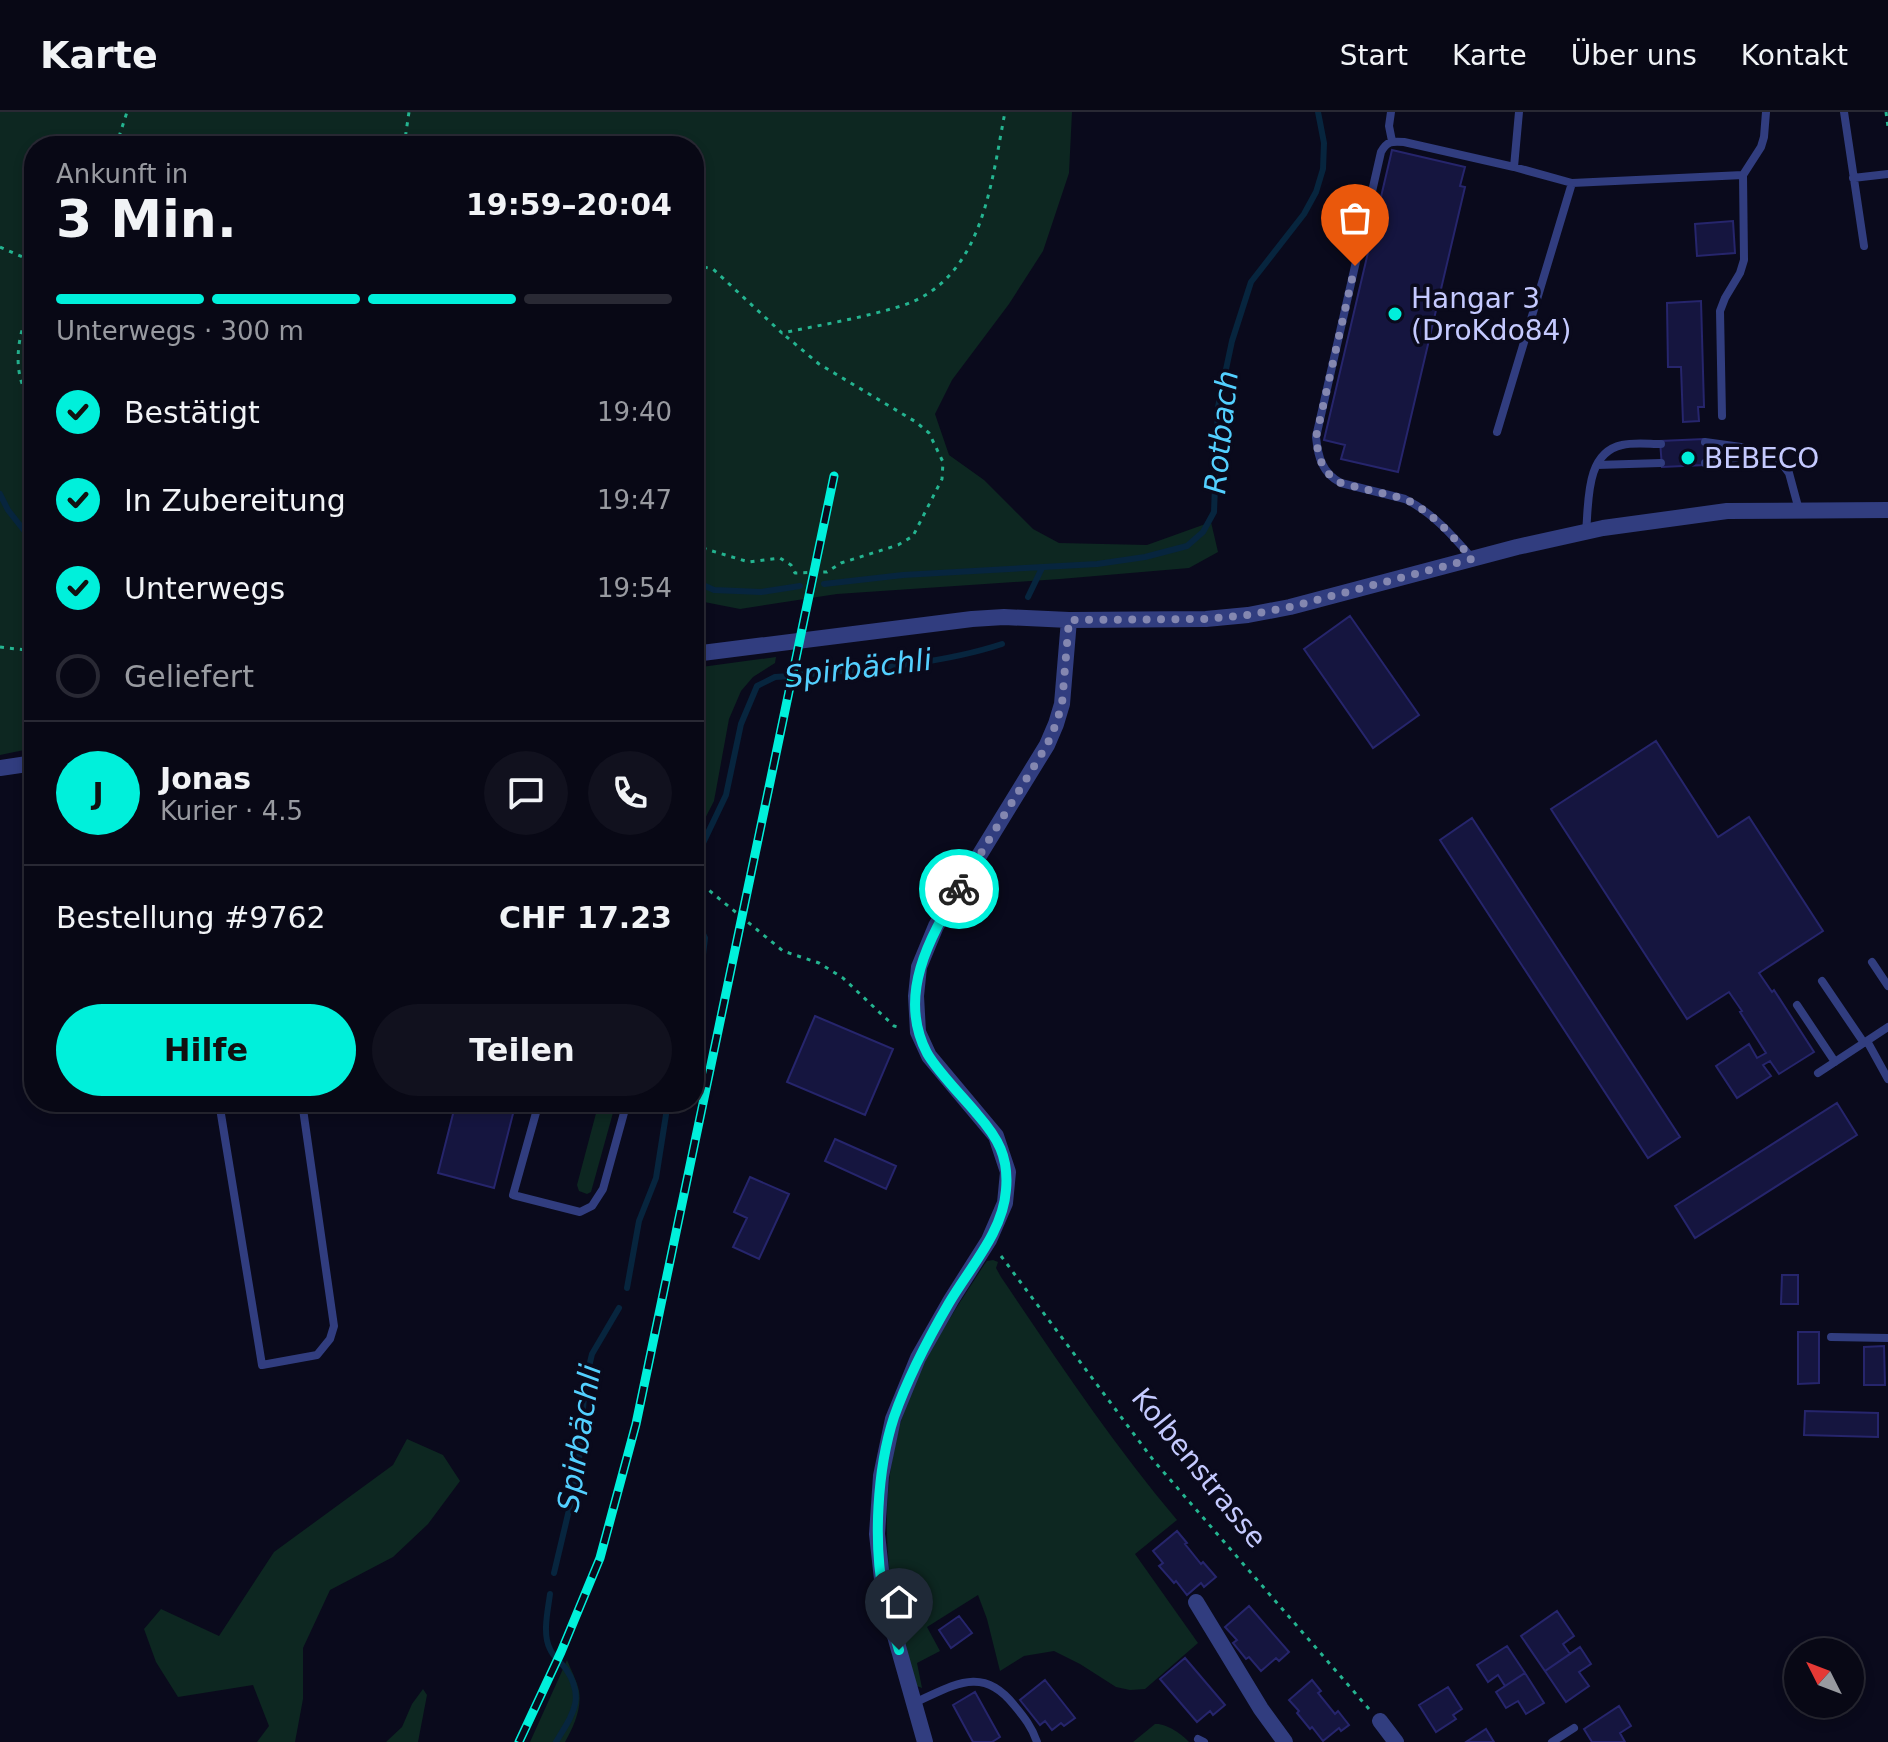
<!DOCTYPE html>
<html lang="de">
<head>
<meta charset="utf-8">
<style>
	:root { --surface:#080815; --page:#11111e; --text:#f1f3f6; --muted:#989aa0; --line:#292934; --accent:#00f0db }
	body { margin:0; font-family:"DejaVu Sans",sans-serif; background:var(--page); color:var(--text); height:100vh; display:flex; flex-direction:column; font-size:30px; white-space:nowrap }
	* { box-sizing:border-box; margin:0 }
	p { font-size:26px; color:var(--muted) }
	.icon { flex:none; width:44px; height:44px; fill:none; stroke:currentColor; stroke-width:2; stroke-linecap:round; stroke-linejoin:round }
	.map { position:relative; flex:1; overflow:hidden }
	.details { position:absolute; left:24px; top:24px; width:680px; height:976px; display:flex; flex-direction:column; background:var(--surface); border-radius:32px; box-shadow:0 4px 12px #0003,0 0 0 2px var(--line) }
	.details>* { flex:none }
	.needle { width:52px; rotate:312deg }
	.controls { position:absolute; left:1784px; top:1526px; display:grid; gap:16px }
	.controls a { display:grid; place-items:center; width:80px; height:80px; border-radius:50%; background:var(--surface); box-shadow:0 4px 12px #0003,0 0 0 2px var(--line); font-size:40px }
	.pin { position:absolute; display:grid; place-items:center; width:68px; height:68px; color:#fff; margin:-82px -34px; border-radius:50% 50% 50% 0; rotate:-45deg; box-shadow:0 0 8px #0007 }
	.pin .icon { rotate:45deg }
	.courier { position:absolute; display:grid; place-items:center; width:80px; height:80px; margin:-40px; border:6px solid #00f0db; border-radius:50%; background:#fff; color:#222; box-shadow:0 2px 10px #0007 }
	.summary em { font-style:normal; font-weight:800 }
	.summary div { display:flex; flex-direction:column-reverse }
	.summary { display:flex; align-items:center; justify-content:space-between; height:136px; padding:0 32px }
	h1 { font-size:52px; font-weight:800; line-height:60px }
	.bar { display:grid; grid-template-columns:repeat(4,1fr); gap:12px 8px; align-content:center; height:96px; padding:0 32px }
	.bar i { height:10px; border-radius:6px; background:var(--line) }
	.bar .on { background:var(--accent) }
	.bar p { grid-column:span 4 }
	.line { display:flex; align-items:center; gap:20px; padding:0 32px; border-top:2px solid var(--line) }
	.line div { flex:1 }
	.round { display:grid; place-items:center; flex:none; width:84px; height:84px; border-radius:42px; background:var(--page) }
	ol { padding:0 32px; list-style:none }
	li { display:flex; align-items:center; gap:24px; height:88px }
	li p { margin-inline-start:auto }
	li .icon { padding:8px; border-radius:50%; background:var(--accent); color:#111; stroke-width:4 }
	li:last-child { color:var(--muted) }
	li i { width:44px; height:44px; border:4px solid var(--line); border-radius:50% }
	.primary-button { display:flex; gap:16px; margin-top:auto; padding:16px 32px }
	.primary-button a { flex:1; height:92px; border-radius:48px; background:var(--accent); color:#111; font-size:32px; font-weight:800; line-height:92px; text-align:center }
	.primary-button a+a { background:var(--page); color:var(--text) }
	header { display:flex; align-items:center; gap:48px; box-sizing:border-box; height:112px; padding:0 40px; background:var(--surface); border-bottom:2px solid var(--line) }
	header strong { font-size:38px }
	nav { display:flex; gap:44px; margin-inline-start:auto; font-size:28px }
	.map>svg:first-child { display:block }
</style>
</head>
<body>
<header>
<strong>Karte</strong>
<nav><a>Start</a><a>Karte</a><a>Über uns</a><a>Kontakt</a></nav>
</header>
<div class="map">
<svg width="1888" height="1630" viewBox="0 0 1888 1630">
	<rect width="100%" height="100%" fill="#0a0a1c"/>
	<path fill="#0d2721" d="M0,0H1072L1069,61L1043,139L1009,192L952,268L935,302L949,343L984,368L1033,417L1059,431L1147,433L1211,410L1218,440L1189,456L1060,467L837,482L740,497L694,488V34H34V636L0,643Z
		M776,545L775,551L753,565L741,579L729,607L714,689L694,728V556Z
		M599,990H616L591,1080L587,1082L579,1079L577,1073Z
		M993,1148L998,1150L996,1156L1001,1165C1057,1248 1112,1331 1177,1408L1135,1442L1198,1531L1145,1577L1130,1578L1116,1575L1080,1552L1054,1539L1024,1544L1000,1559L987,1507L978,1483L927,1515L940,1539L917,1551L922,1576L917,1574C910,1552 902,1531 898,1509C881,1434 882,1353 911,1280C929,1235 958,1194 984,1153L987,1149Z
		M407,1327L443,1343L460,1369L428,1412L393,1445L330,1478L303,1536V1587L295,1630H257L269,1614L253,1573L178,1585L156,1550L144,1517L161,1497L219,1524L274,1440L393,1353Z
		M567,1548C571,1558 577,1569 579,1579C582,1597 573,1616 565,1630H530Z
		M423,1577L427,1583L418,1630H386L402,1615L412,1592Z
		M1155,1612C1166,1611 1182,1622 1189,1630H1133Z"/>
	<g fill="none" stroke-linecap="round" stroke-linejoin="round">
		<path stroke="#07253e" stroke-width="6" d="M0,382L8,398L34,431
			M694,469L714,478L761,480L800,474
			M824,472L903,463L1097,452L1145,445L1187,434L1203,420L1214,400L1218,295L1232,229L1251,170L1304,102L1316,80L1323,57L1324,31L1318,0
			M1028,485L1042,456
			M694,750L726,683L741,612L757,574L775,565C849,558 932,555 1002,532
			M694,803L705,826L703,843L694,872
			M627,1176L639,1109L656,1066L668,990
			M554,1461L578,1360L585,1272L592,1242L619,1196
			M550,1482C548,1498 542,1522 550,1537C553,1545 561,1550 566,1557C586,1587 572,1603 556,1630"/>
	</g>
	<path fill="#15153f" stroke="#26256c" stroke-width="2" d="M1392,38L1465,55L1460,74L1465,75L1398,360L1341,347L1345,333L1324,328Z
		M1733,109L1735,141L1697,144L1695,112Z
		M1701,189L1704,295H1698L1699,309L1683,310L1681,255H1668L1667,191Z
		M1704,327L1705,353L1662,355L1660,329Z
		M1350,504L1419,603L1373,636L1304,537Z
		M1656,629L1718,725L1749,705L1823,819L1759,861L1772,880L1774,878L1814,940L1779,962L1770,949L1763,953L1771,964L1737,986L1716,954L1749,932L1757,946L1766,941L1740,900L1742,899L1729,880L1687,907L1551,697Z
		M1472,706L1680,1025L1648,1046L1440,728Z
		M815,904L893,937L865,1003L787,970Z
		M456,990H516L494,1076L438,1061Z
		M1837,991L1857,1023L1695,1126L1675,1094Z
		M835,1027L896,1054L886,1077L825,1049Z
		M750,1065L789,1082L759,1147L733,1135L747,1106L734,1100Z
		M1782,1163H1798V1192H1781Z
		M1798,1220H1819V1271L1798,1272Z
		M1884,1234L1885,1273H1864V1235Z
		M1805,1299L1878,1301V1325L1804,1323Z
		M1177,1419L1187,1431L1185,1432L1201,1452L1203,1450L1216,1465L1204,1475L1201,1471L1187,1483L1176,1469L1174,1471L1159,1454L1163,1451L1153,1439Z
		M1249,1494L1289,1540L1279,1549L1276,1546L1261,1559L1249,1545L1246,1547L1233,1531L1237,1528L1225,1515Z
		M1557,1499L1574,1524L1563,1532L1570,1542L1545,1559L1521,1524Z
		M959,1504L972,1521L951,1536L939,1518Z
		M1507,1534L1525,1561L1505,1574L1498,1563L1488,1570L1477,1553Z
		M1580,1535L1591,1552L1579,1560L1589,1574L1566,1590L1545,1559Z
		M1185,1546L1225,1593L1213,1603L1210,1599L1197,1610L1160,1567Z
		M1525,1561L1544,1591L1526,1602L1518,1589L1506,1596L1496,1580Z
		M1045,1568L1075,1606L1064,1614L1061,1611L1052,1618L1045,1609L1040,1613L1020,1588Z
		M1312,1568L1321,1579L1318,1581L1335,1602L1338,1599L1349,1613L1341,1619L1339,1616L1323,1629L1312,1615L1310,1617L1297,1601L1299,1599L1289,1588Z
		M1448,1575L1462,1597L1453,1603L1456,1607L1436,1620L1419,1593Z
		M975,1580L1000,1625L992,1630H973L953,1593Z
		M1619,1594L1631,1614L1620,1621L1625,1630H1592L1584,1617Z
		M1486,1617L1494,1630H1466Z"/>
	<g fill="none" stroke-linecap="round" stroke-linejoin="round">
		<path stroke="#24b490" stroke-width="3" stroke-dasharray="4 6" stroke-linecap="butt" d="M1886,0L1888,15
			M116,34L127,0
			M404,34L409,0
			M0,135L34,150
			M694,153L713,157L782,221C821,213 862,206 901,194C983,168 991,72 1005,0
			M34,191C17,215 9,269 34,289
			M694,431L702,436L749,450L780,446L791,453L795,461L827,460L841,451L898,433L913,424L942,367L943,350L929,321L916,310L819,252L782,221
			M0,535L34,539
			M694,766L783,839L819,851L843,866L894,914L902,916
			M1001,1144L1154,1349L1369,1597"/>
		<path stroke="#313d7f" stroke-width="8" d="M1391,0L1389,14L1392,29
			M1844,0L1864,134
			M1514,55L1519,0
			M1853,66L1888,62
			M1722,304L1720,199L1725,186L1740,161L1744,148L1743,63L1761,35L1764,25L1766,0
			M1497,320L1572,71
			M1705,330L1741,335L1777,345L1789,361L1799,398
			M1705,351C1723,351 1738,346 1754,339
			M1597,353L1661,351
			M1586,420C1589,390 1585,341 1622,333C1634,330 1649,332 1661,332
			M1472,446C1453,424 1432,400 1405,387L1341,371C1322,361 1318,345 1316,325L1381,40C1387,29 1392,29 1404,30L1514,55L1572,71L1743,63
			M1872,850L1888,874
			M1822,869L1864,931
			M1797,893L1835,950
			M1867,929L1888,967
			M1818,961L1888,915
			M219,990L262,1253L317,1243L330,1227L334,1214L302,990
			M539,990L513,1083L580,1100L592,1094L603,1077L627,990
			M1831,1225L1888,1226
			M914,1591C953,1574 982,1552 1014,1593C1024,1605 1032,1615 1037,1630
			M1198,1627L1204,1630
			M1552,1630L1574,1616"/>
		<path stroke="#313d7f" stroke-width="16" d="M694,542L972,507L1004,505L1069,508
			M0,656L34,651
			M1196,1490L1261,1597L1285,1630
			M1380,1609L1396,1630
			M925,1630L884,1485L877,1422L881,1364L893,1307L918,1246L951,1188L989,1128L1005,1091L1008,1060L996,1024L929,944L918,920L916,884L919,855L936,814L1047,633L1056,612L1062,592L1069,508L1206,507L1248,503L1290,495L1517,435L1603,416L1727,399L1888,398"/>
		<g stroke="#00f0db" stroke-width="9">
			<path id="rail" d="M519,1630L561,1540L600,1446L636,1312L834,364"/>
		</g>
		<use href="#rail" stroke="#0a0a1c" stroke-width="6" stroke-dasharray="18" stroke-linecap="butt"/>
	</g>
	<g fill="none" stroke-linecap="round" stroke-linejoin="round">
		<path stroke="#8487b0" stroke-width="8" stroke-dasharray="0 14.4" d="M959,777L1047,633L1056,612L1062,592L1069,508L1206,507L1248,503L1290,495L1472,447C1453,424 1432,400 1405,387L1341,371C1322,361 1318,345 1316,325L1355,154"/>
		<path stroke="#00f0db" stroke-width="10" d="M899,1538C894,1521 887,1503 884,1485C873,1432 877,1357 894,1305C908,1265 928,1227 949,1191C970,1155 1003,1120 1006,1078C1009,1045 998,1026 977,1002C963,985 937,959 927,941C897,884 929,826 959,777"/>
	</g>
	<g fill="#00f0db" stroke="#0a0a1c" stroke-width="3">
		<circle cx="1395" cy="202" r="8"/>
		<circle cx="1688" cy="346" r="8"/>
	</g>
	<g text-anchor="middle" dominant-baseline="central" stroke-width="7" stroke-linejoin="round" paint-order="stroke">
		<g font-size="28" fill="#c5caff" stroke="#0a0a1c" text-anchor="start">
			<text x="1411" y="186">Hangar 3<tspan x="1411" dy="32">(DroKdo84)</tspan></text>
			<text x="1704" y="346">BEBECO</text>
		</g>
		<g font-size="28" fill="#c5caff" stroke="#0a0a1c">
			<text transform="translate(1199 1356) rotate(51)">Kolbenstrasse</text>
		</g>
		<g font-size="30" font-style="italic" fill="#53d0ff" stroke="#0a0a1c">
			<text transform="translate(1221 320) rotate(-84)">Rotbach</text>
			<text transform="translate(858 556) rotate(-7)">Spirbächli</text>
			<text transform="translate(579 1326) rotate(-81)">Spirbächli</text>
		</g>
	</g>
</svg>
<div class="controls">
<a><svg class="needle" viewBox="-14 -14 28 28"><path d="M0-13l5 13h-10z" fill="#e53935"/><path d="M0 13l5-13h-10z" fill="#989aa0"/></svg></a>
</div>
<div class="pin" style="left:1355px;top:154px;background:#ea580c"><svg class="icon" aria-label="bag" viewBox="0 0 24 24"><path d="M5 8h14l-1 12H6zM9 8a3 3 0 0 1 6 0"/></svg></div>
<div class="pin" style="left:899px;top:1538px;background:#1f2937"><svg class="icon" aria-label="home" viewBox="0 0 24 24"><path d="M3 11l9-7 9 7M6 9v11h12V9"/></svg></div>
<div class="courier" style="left:959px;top:777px"><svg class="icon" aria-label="bike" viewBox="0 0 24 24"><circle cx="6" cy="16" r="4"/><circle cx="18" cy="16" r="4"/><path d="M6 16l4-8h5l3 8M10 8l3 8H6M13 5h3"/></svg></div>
<section class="details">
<div class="summary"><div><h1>3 Min.</h1><p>Ankunft in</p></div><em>19:59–20:04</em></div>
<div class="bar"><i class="on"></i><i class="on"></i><i class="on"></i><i></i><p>Unterwegs · 300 m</p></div>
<ol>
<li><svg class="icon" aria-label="check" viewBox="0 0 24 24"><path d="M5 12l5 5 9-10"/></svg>Bestätigt<p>19:40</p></li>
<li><svg class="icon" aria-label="check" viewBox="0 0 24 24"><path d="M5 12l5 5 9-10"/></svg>In Zubereitung<p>19:47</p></li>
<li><svg class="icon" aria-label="check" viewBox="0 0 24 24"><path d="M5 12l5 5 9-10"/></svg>Unterwegs<p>19:54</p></li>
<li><i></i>Geliefert</li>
</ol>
<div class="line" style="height:144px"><b class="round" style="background:var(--accent);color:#111">J</b><div><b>Jonas</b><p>Kurier · 4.5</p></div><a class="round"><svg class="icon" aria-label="chat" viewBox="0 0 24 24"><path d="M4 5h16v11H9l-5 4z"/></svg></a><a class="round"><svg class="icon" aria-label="phone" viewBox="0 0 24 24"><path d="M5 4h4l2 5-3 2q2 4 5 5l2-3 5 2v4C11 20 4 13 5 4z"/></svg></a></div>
<div class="line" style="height:104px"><div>Bestellung #9762</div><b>CHF 17.23</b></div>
<div class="primary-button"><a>Hilfe</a><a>Teilen</a></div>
</section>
</div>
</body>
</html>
